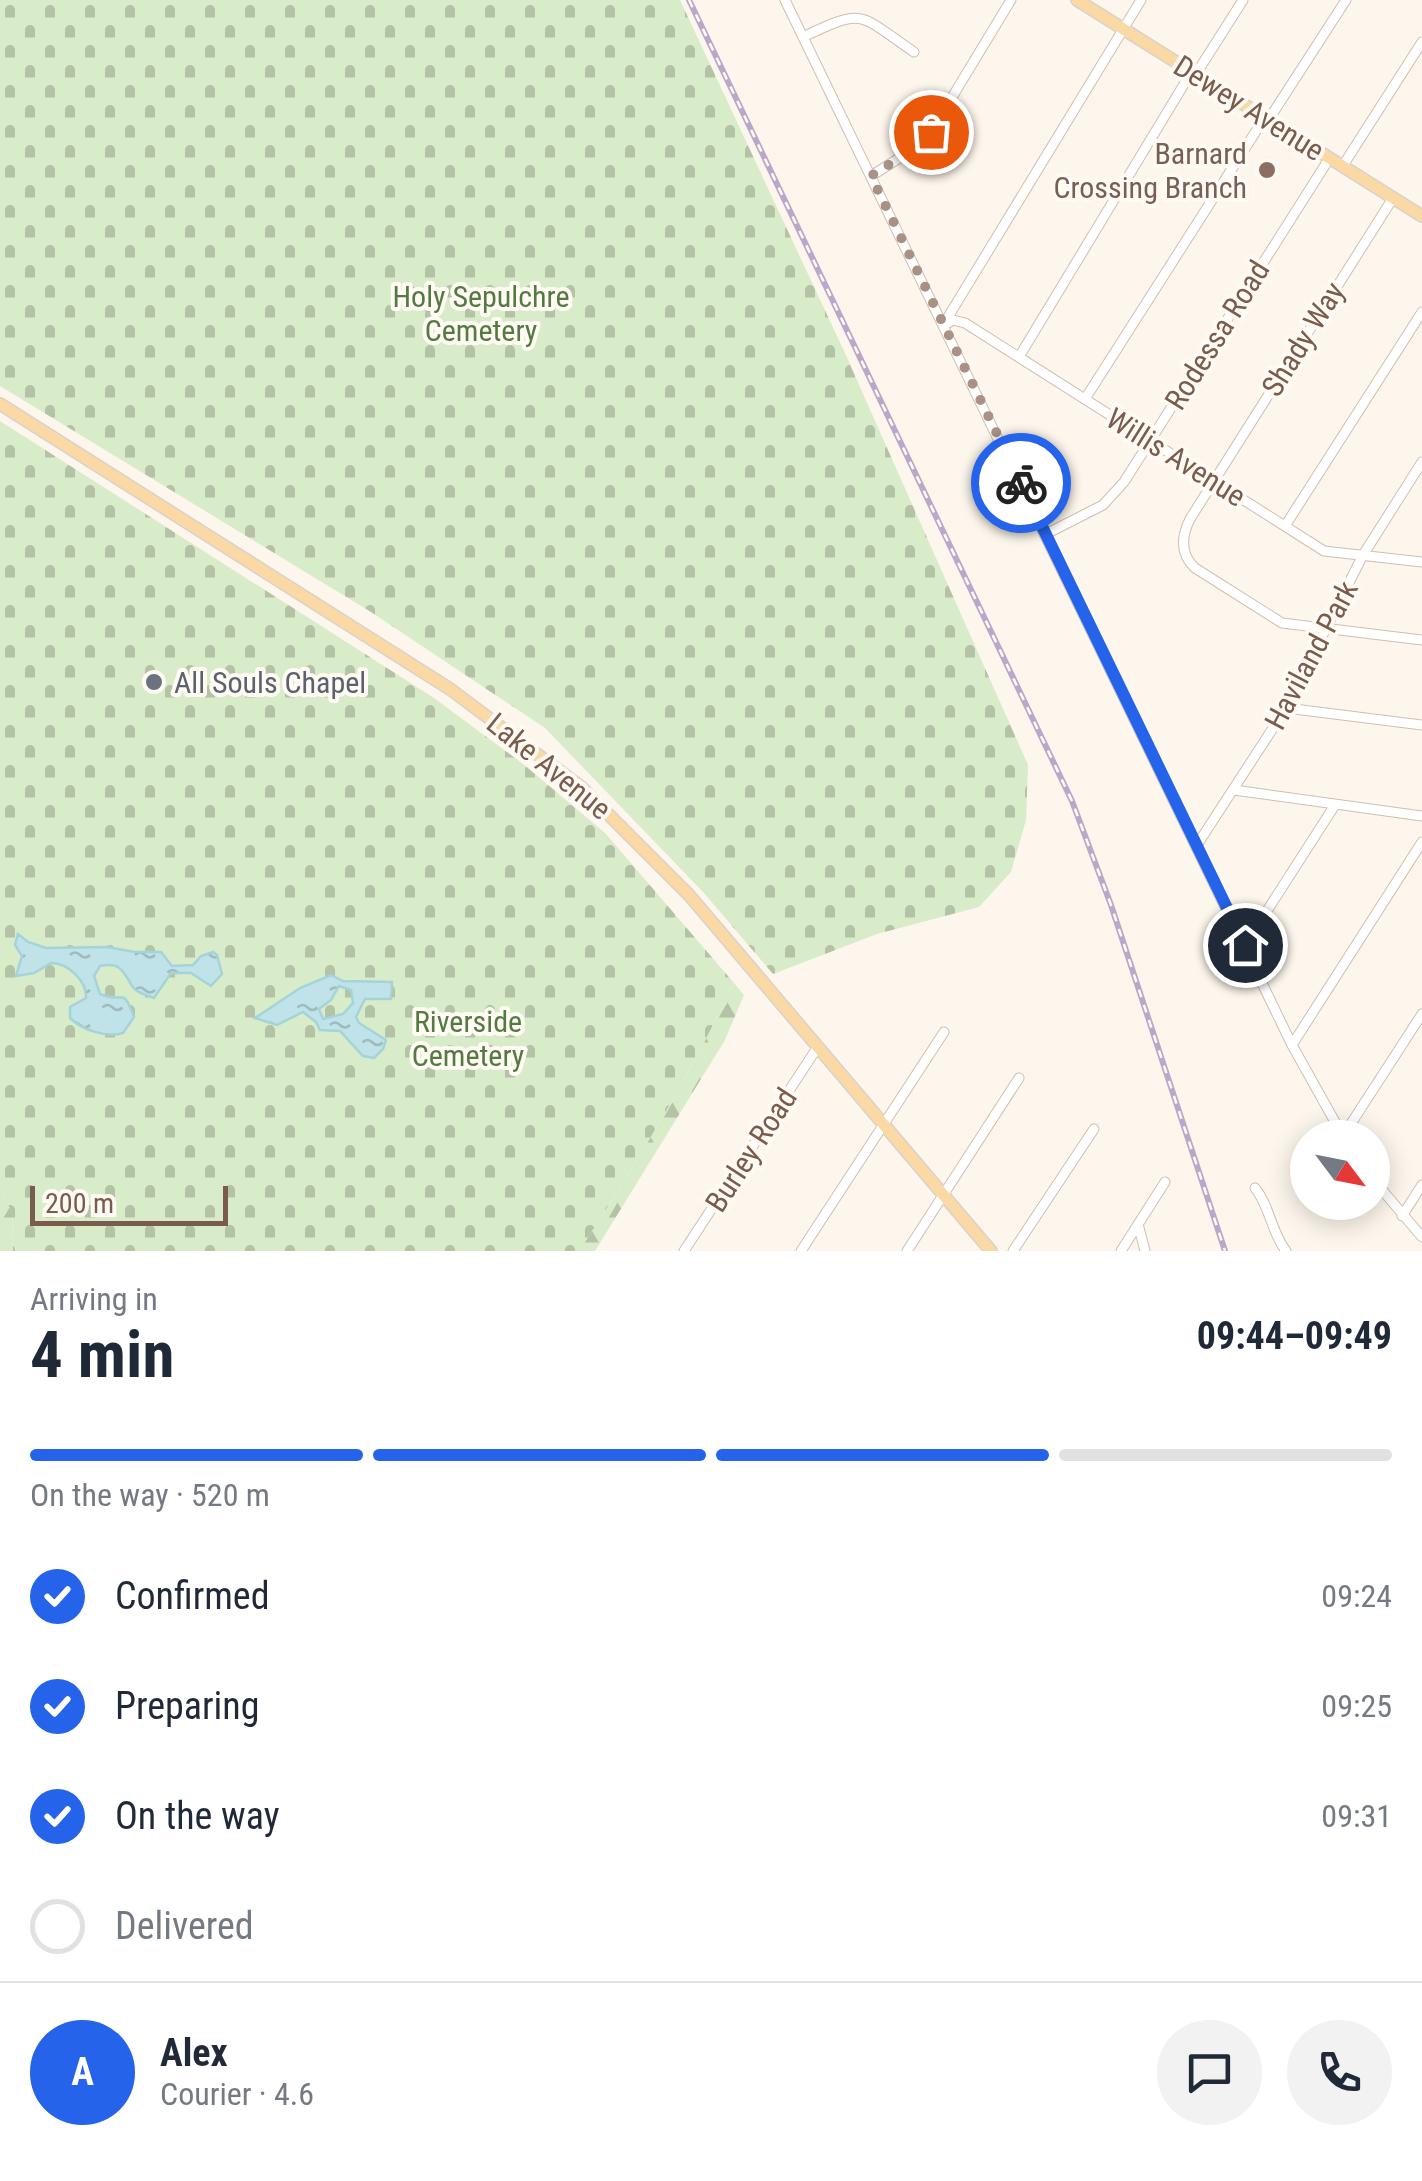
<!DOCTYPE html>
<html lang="en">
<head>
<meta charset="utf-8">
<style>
	:root { --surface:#fff; --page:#f2f2f3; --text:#1f2937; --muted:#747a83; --line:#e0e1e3; --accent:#2563eb }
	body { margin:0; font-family:"Roboto Condensed",sans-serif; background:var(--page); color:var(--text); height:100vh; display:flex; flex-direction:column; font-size:38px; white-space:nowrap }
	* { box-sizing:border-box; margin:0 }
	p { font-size:32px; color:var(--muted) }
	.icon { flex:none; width:55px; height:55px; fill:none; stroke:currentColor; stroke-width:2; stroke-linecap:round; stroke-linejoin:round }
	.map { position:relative; height:1251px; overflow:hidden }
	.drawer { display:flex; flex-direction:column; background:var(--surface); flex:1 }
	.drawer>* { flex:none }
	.needle { width:65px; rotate:122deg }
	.tools { position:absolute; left:1290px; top:1120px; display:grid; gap:20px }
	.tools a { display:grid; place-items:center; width:100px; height:100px; border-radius:50%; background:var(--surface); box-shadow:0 5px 25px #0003; font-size:50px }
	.scale { position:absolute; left:30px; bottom:25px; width:198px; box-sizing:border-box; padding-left:10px; border:5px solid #7a5c4d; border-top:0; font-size:28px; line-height:35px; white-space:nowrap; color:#7a5c4d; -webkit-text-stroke:8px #fffaf3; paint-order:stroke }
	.pin { position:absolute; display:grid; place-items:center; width:85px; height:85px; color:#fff; margin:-42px; border:5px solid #fff; border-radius:50%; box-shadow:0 2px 10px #0007 }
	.courier { position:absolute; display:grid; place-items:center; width:100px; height:100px; margin:-50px; border:8px solid #2563eb; border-radius:50%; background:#fff; color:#222; box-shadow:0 2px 12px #0007 }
	.overview em { font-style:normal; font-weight:700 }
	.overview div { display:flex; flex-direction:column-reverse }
	.overview { display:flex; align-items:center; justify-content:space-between; height:170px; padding:0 30px }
	h1 { font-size:65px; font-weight:700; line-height:75px }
	.bar { display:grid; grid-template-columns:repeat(4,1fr); gap:15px 10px; align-content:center; height:120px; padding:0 30px }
	.bar i { height:12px; border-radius:8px; background:var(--line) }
	.bar .current { background:var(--accent) }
	.bar p { grid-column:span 4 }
	.line { display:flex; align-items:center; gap:25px; padding:0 30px; border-top:2px solid var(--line) }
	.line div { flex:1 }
	.round { display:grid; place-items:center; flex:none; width:105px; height:105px; border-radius:52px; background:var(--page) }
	ol { padding:0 30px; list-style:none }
	li { display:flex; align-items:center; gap:30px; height:110px }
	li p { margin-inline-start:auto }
	li .icon { padding:10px; border-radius:50%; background:var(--accent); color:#fff; stroke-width:4 }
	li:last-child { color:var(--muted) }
	li i { width:55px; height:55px; border:5px solid var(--line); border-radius:50% }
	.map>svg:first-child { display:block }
</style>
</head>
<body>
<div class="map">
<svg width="1422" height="1251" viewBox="0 0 1422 1251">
	<defs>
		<pattern id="forest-firs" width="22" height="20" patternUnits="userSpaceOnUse" patternTransform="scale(2.5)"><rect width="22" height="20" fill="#d8ecc9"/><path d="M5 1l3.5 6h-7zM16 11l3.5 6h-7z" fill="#b4c2a5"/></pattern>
		<pattern id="cemetery-stones" width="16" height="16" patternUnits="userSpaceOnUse" patternTransform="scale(2.5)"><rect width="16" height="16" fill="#d8ecc9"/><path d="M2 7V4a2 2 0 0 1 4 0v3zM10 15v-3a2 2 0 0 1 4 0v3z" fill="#b4c2a5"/></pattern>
		<pattern id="water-ripples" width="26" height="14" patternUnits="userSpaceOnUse" patternTransform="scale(2.5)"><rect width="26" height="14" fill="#bfe3e8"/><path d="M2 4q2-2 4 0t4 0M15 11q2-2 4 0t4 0" fill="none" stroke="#a0bbbe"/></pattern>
	</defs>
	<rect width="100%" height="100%" fill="#fdf6ec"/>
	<path fill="url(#forest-firs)" d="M734,983L744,995L725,1040L595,1251H579C636,1164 689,1077 734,983Z
		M0,1189L12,1212L13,1251H0Z"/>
	<path fill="url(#cemetery-stones)" d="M0,0H680L844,351L1028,765L1026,820L1011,872L979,907L877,934L773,974L704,893L545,728L371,612L0,386Z
		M0,421L434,698L522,763L605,833L734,983C689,1077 636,1164 579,1251H13L12,1212L0,1189Z"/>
	<path fill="url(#water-ripples)" stroke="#a5d3da" stroke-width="2.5" fill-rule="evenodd" d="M18,934L28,942L46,948L107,947L135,952H161L172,966L193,965L201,956L213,952L217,955L222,974L211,986L191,973H171L154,998C147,995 136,993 132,986C123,971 121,962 100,966L94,976L100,994C124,1005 122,984 134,1017L123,1033C107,1038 82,1030 70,1018V1007L86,998C87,981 68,963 51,963L34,973L16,976L22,956L15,945Z
		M331,975L343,981L392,982L391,999H365L356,1017L359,1023L386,1040L383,1049L374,1058L363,1056L340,1031L320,1030L316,1022L303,1012L277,1025L255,1018L300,988ZM339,986L351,990L353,1003L343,1014L323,1019L319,1009L331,1000Z"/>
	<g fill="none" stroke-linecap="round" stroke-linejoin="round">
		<g stroke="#d1beb0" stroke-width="11">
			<path id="minor" d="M785,0L1292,1045L1344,1138
				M803,37C866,7 858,14 914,52
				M1196,74L1243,0
				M1269,119L1346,0
				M1342,167L1422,42
				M871,176L912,150L931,132L1011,0
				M1393,198L1190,519C1181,537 1180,554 1195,568L1282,623L1422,640
				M945,322L1141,0
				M943,326L953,320L965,323L1324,551L1422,562
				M1019,357L1192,71
				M1085,399L1265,117
				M1285,526L1422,312
				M1046,534L1103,505L1124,482L1329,159
				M1286,708L1422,725
				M1234,790L1422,816
				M1197,845L1286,708L1363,555L1422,462
				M1245,945L1335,805
				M1292,1045L1422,842
				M1343,1136L1422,1014
				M1372,1178L1422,1237
				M1255,1188C1270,1206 1271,1232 1286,1251
				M1402,1216L1422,1185
				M1138,1224L1145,1251
				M684,1251L817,1048
				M801,1251L944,1032
				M907,1251L1019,1078
				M1013,1251L1094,1129
				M1121,1251L1165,1182"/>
		</g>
		<g stroke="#dad1cd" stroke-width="14">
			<path id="major" d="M1077,0L1422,216
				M0,404L450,689L581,787L689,895L991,1251"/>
		</g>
		<use href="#minor" stroke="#fff" stroke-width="9"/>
		<use href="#major" stroke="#fbd9a5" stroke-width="11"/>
		<g stroke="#b9a8c9" stroke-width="6">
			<path id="rail" d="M689,0L1072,801L1111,905L1225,1251"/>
		</g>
		<use href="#rail" stroke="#fffaf3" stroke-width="2.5" stroke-dasharray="8" stroke-linecap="butt"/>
	</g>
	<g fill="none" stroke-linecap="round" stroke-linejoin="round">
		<path stroke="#a89285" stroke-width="10" stroke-dasharray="0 18" d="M931,132L912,150L871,176L1021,483"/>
		<path stroke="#2563eb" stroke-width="12" d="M1021,483L1245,945"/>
	</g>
	<circle fill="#8d6e63" stroke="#fffaf3" stroke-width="4" cx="1267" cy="170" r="10"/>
	<circle fill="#6b7280" stroke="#fffaf3" stroke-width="4" cx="154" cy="682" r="10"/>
	<g text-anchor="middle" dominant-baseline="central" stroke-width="8" stroke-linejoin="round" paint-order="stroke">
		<g font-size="30" fill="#7a5c4d" stroke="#fffaf3">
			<text transform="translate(1249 108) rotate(32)">Dewey Avenue</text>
			<text transform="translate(1217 335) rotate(-58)">Rodessa Road</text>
			<text transform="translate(1303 339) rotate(-58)">Shady Way</text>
			<text transform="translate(1176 457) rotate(32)">Willis Avenue</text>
			<text transform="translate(1311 655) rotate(-62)">Haviland Park</text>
			<text transform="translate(549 766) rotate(39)">Lake Avenue</text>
			<text transform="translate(751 1150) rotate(-57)">Burley Road</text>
		</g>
		<g font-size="30" fill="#785e54" stroke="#fffaf3" text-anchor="end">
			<text x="1247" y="153">Barnard<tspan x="1247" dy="34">Crossing Branch</tspan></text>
		</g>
		<g font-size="30" fill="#537a41" stroke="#fffaf3">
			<text x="481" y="296">Holy Sepulchre<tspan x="481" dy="34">Cemetery</tspan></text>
			<text x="468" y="1021">Riverside<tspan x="468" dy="34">Cemetery</tspan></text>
		</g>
		<g font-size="30" fill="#5b616d" stroke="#fffaf3" text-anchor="start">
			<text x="174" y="682">All Souls Chapel</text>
		</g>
	</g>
</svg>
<div class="tools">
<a><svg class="needle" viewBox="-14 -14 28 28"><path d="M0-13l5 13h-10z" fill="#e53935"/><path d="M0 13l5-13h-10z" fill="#747a83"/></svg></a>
</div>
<div class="scale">200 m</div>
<div class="pin" style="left:931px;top:132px;background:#ea580c"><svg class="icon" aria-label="bag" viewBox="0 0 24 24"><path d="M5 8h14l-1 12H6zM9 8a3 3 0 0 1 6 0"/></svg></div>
<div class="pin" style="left:1245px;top:945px;background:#1f2937"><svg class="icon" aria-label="home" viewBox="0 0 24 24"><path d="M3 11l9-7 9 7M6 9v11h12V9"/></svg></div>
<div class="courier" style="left:1021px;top:483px"><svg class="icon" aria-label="bike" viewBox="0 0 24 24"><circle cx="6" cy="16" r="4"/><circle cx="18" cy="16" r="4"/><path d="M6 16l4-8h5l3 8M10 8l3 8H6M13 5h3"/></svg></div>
</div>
<section class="drawer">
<div class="overview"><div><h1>4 min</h1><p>Arriving in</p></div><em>09:44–09:49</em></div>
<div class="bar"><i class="current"></i><i class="current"></i><i class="current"></i><i></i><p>On the way · 520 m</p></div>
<ol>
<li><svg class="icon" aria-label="check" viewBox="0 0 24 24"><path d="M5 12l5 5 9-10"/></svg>Confirmed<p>09:24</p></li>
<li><svg class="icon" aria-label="check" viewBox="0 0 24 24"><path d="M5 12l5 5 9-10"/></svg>Preparing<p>09:25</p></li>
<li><svg class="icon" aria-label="check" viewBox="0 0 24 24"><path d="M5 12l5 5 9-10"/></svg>On the way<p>09:31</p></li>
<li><i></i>Delivered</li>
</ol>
<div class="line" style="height:180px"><b class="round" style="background:var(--accent);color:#fff">A</b><div><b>Alex</b><p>Courier · 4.6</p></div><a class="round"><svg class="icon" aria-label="chat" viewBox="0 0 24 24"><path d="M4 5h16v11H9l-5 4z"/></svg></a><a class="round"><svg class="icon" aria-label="phone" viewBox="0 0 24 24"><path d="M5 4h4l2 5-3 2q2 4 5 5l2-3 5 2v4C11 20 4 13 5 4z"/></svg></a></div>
</section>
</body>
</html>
